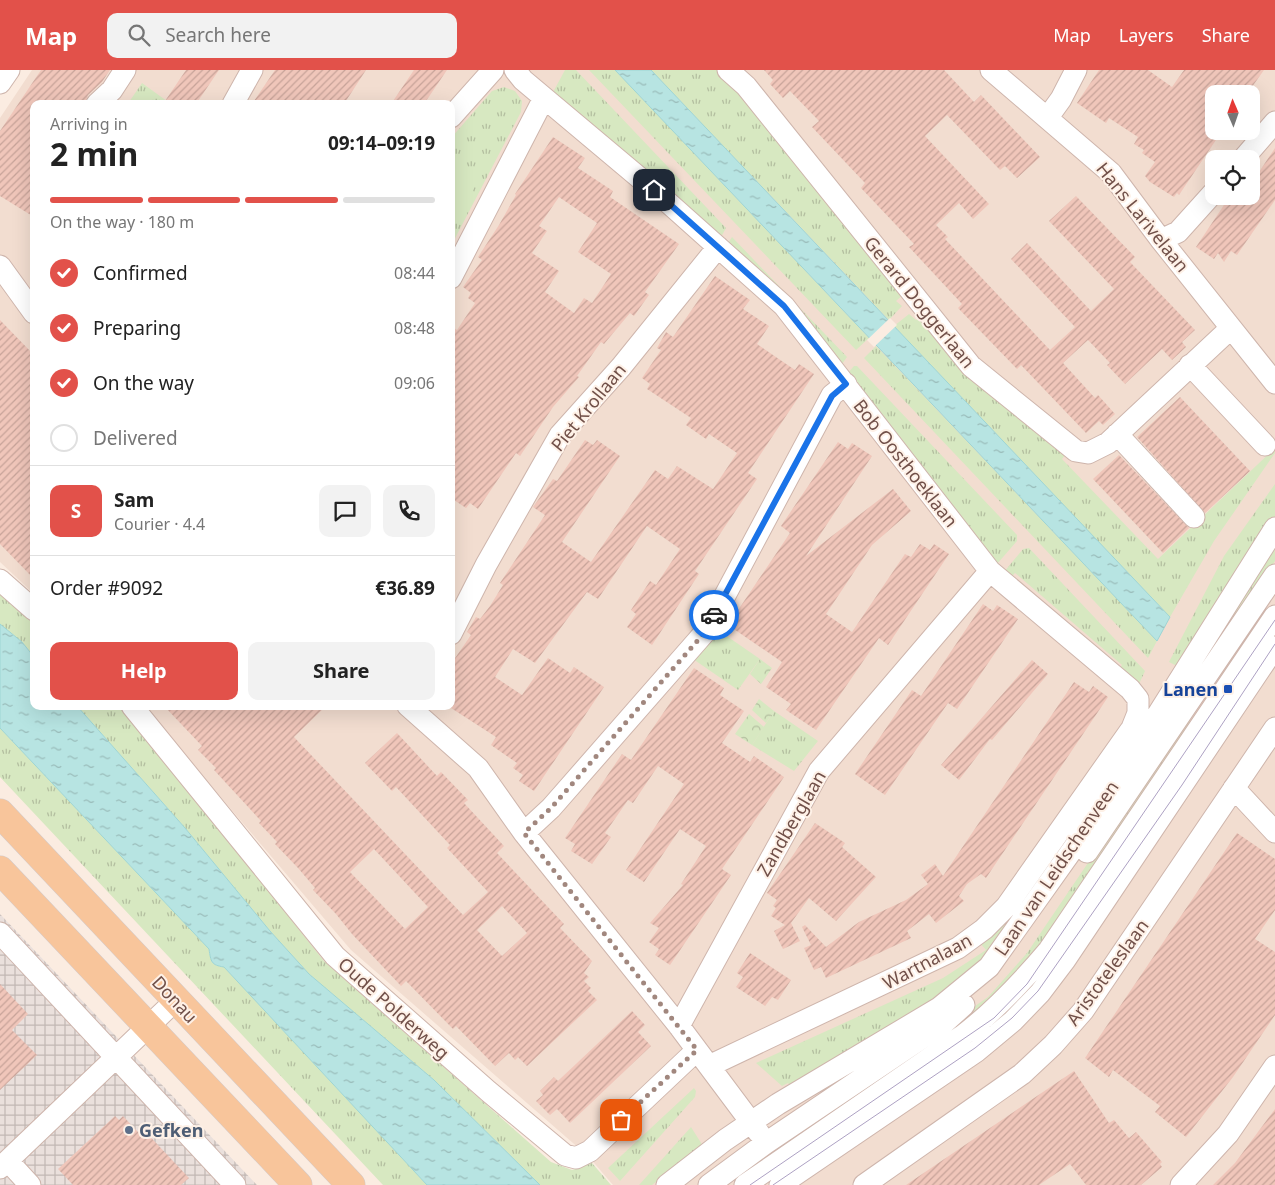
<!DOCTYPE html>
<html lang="en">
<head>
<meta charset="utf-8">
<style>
	:root { --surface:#fff; --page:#f2f2f2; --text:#222; --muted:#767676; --line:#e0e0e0; --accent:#e2514a }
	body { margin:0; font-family:"Noto Sans",sans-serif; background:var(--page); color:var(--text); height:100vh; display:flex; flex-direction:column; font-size:19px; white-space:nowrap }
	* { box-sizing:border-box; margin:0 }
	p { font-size:16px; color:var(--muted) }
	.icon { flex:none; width:28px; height:28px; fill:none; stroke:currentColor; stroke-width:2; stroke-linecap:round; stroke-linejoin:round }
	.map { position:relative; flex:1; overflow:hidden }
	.panel { position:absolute; left:30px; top:30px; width:425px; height:610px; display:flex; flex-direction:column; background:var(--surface); border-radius:10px; box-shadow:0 5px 20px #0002 }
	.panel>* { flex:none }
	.needle { width:32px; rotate:358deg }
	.buttons { position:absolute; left:1205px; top:15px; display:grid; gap:10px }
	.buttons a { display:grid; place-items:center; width:55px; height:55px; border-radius:10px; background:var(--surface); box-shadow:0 5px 20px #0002; font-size:25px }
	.pin { position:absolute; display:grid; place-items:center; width:42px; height:42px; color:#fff; margin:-21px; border-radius:10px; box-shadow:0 2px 8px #0006 }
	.courier { position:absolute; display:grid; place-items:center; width:50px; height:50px; margin:-25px; border:4px solid #1a73e8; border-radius:50%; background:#fff; color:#222; box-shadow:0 1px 6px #0007 }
	.headline em { font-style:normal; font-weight:700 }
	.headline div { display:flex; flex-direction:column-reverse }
	.headline { display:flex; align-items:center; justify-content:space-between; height:85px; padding:0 20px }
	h1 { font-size:32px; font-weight:700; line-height:38px }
	.bar { display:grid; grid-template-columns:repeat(4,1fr); gap:8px 5px; align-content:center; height:60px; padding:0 20px }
	.bar i { height:6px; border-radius:4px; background:var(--line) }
	.bar .on { background:var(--accent) }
	.bar p { grid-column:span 4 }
	.line { display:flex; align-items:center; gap:12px; padding:0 20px; border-top:1px solid var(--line) }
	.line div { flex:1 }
	.round { display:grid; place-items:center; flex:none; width:52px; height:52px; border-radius:10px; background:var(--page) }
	ol { padding:0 20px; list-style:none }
	li { display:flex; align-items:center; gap:15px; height:55px }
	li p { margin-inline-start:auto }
	li .icon { padding:5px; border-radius:50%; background:var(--accent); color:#fff; stroke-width:4 }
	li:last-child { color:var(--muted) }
	li i { width:28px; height:28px; border:2px solid var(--line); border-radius:50% }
	.cta { display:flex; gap:10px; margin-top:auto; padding:10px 20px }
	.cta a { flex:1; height:58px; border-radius:10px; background:var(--accent); color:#fff; font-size:20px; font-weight:700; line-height:58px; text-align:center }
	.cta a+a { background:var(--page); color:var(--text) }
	header { display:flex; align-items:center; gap:30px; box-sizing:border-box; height:70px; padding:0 25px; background:var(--accent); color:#fff }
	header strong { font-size:24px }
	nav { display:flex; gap:28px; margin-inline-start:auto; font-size:18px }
	.search { width:350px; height:45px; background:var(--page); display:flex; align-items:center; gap:12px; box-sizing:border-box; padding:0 18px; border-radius:10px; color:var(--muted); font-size:19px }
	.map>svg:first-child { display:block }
</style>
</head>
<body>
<header>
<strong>Map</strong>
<div class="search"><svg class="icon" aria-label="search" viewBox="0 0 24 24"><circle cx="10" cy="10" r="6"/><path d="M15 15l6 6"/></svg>Search here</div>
<nav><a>Map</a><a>Layers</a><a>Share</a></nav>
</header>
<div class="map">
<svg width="1275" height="1115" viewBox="0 0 1275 1115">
	<defs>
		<pattern id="industrial-grid" width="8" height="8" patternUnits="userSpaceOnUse" patternTransform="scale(1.25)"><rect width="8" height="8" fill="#eae0dc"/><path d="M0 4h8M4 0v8" fill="none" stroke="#c2b8b4"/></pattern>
		<pattern id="grass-tufts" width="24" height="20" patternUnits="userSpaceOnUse" patternTransform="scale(1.25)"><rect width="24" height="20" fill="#d7e8c1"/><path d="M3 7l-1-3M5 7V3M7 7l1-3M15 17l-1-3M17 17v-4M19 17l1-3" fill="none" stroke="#b3be9f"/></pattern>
		<pattern id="park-crowns" width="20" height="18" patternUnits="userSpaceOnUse" patternTransform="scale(1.25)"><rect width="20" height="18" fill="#d7e8c1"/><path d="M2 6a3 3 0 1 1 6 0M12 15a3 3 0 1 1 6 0" fill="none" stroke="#b3be9f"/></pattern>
		<pattern id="water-ripples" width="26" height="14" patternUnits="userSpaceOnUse" patternTransform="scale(1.25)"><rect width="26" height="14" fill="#b7e4e2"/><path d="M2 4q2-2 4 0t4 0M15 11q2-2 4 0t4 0" fill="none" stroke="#99bbb9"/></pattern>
		<pattern id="building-hatch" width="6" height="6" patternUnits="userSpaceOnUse" patternTransform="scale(1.25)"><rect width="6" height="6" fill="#f0c6ba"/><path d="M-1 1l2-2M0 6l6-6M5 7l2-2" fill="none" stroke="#c7a399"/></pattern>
	</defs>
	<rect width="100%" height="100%" fill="#fbece1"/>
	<path fill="#f2ddd0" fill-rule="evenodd" d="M32,0H1275V1115H613L589,1087L351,880L143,636H451V34H34V524L0,492V48ZM1214,24H1251V61H1214ZM1214,89H1251V126H1214Z"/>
	<path fill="url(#industrial-grid)" d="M0,844L257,1115H0Z"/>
	<path fill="url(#grass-tufts)" d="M565,0H576L726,158L721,167L552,24Z
		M589,0H615L869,268L856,280Z
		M651,0H719L742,20L904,224L896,231L902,236L889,250Z
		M142,13L171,34H132L129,32Z
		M504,17L515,21L522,31L521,42L451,176V68L492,21Z
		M732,167L847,287L842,294L728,173Z
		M909,244L916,250L921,245L1066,384L1062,389L1158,489L1275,378V383L1214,471L1170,547L894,256Z
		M876,276L1157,571L1148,588L864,288Z
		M854,296H857L1017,465V471L997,494L847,304Z
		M1275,414V447L1179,597L1169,592L1224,486Z
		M1275,471V491L1195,609L1189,606Z
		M1029,478L1145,601L1139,614L1118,600L1122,595L1015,503L1010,508L1004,502L1023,479Z
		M0,522L34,552V587L22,572L0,554Z
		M718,560L760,589L738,620L693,589Z
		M77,636H121L324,891L551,1092L572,1100L592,1093L611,1115H540L434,1010L309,904L270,861L185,758Z
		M774,641L818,671L794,701L752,675Z
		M1186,648L1195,655L1026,898L990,938L819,1059L811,1050L988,927L1027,883Z
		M0,658L209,879C211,892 211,895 224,897L427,1115H383L0,707Z
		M1016,841L983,895L936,932L791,1018L788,1013L782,1016L756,993L943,908L986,880L980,873Z
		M694,1018L696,1021L695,1027L620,1111L608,1098Z
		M691,1057L703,1076L652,1115H639Z"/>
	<path fill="url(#park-crowns)" d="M760,589L772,598L761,614L750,604Z
		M759,629L774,641L766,653L752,640Z
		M749,644L764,657L752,675L735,664Z"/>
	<path fill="#d7e8c1" d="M451,95L477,112L451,162Z"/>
	<path fill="url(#water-ripples)" stroke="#9dd5d4" d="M615,0H651L1170,547L1157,571Z
		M0,554L22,572L34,587V636H77L185,758L270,861L309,904L434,1010L540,1115H427L224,897C211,895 211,892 209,879L0,658Z"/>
	<path fill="#fbece1" d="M890,248L897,255L874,277L867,270Z"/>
	<path fill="url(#building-hatch)" fill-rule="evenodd" d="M41,0H110L102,12L88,25L85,34H34V147L0,126V61Z
		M186,0H219L196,34H163Z
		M275,0H366L344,34H252Z
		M414,0H447L424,34H391Z
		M764,0H944L974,32L981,25L1040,87L1017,108L1005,96L1000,100L947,45L925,66L989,134L973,149L959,133L936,155L948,167L945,169L1050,280L1075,257L1011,189L1027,173L1091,241L1114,219L1049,151L1076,126L1135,187L1130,192L1195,260L1182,272L1186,277L1172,290L1162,279L1125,314L1107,295L1110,293L1088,270L1063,293L1095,328L1098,325L1115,344L1103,355L1099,351L1086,363L1021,295L1017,299L958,238L962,234L909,177L914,174L861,118L865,113L812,57L819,51L790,21L783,28L770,14L773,10Z
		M1099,0H1148L1172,17L1184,0H1264L1247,24H1214V61H1222L1179,125L1177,123L1174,127L1150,112L1145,106L1155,92L1142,83L1144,80L1134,74L1138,67L1109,48L1106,53L1077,33Z
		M553,67L585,88L578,98L613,121L610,127L679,174L645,222L649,225L634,246L630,243L604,274L601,272L577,306L579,307L553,337L520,386L516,383L478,439L470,433L466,438L451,428V256L457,260L475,233L468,228L471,223L463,217L482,190L478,187L499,155L516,125L515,124ZM559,127L597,153L578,182L611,204L592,233L584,228L574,243L545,222L559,201L532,183L547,161L539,156Z
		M1275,78V130L1237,185L1231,181L1224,192L1218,183L1214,189L1196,177L1230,126H1251V114Z
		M715,206L750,230L743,239L769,256L757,274L795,300L799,294L814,304L748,403L757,409L695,501L699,504L652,575L627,557L636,544L631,540L650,511L656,515L680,479L647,456L598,529L587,522L535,593L513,579L495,607L522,625L548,588L570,603L574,597L604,617L534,721L519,711L523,705L513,698L517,693L491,675L496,667L451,638V594L471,565L467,562L476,547L480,549L490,536L503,515L500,513L545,445L533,437L553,409L557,411L585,370L593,375L597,370L620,386L562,472L591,492L655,400L668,409L677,396L713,419L737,383L709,364L706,369L686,355L691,348L647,319L650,314L642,308L661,280L657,278L666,262L673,267Z
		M0,250L34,285V509L0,474Z
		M1180,327L1250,401L1205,443L1137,367Z
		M838,372L848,379L852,373L872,386L806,486L893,419L911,441L872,475L826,544L852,562L905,484L911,487L920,474L930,480L934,474L949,484L888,575L879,568L816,660L786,640L791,634L766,617L782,592L728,555L790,463L781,456Z
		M1119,385L1189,458L1163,483L1093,409Z
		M983,534L993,541L997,535L1018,549L957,639L948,633L885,725L855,704L912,620L921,626Z
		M1032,590L1048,604L992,670L990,669L959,710L941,695Z
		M694,598L724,618L720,625L744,641L722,673L750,692L754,686L784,707L722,799L731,805L670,895L655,885L659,879L649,872L659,858L650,853L683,815L681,814L706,776L680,759L644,812L626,800L684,714L658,696L633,733L628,730L619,743L605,763L611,767L592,794L571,781L575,774L565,768L622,684L631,690Z
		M1074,612L1089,622L1093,616L1108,627L986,808L981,804L967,814L959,826L964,831L936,853L929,844L907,861L911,868L826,908L821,897L814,900L804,878L811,875L802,857L805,855L826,877L859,852L906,830L928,814L921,805L935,794L943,806Z
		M164,636H326L294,667L463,845L488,822L447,778L450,775L396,717L392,721L365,693L397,663L437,706L441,702L468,730L464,733L504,776L497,783L564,854L560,858L592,891L584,903L589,907L584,911L591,918L588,921L597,930L527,996L518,987L515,990L509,983L495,996L456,956L453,959L406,911L401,916L352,864L336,844L313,820L315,818L298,798L275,774L277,772L259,753L261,751L214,700L216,698L198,680L202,676ZM374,779L428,837L405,859L350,802ZM502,836L527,863L502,886L477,860Z
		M815,753L845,773L842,777L876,807L836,851L809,828L791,853L800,871L783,879L774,861L785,855L771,846L776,838L773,836L777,830L767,823Z
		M1237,763L1275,789V840L1255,869L1275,882V945L1233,1007L1186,1067L1155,1042L1160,1036L1113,1000L1109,1007L1085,988Z
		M750,883L791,910L778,930L772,927L765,936L736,917L743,907L737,903Z
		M0,914L28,944L12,960L37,985L0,1020Z
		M632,941L645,955L638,962L651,976L570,1053L557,1039L550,1045L536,1031L543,1025L540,1021L554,1007L558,1011Z
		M1074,1001L1109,1053L1114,1050L1129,1068L1136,1062L1162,1092L1160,1094L1162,1097L1141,1115H1086L1070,1094L1039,1115H906Z
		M1275,1039V1115H1213L1235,1093Z
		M115,1046L119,1050L123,1046L138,1062L142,1058L189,1108L181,1115H73L58,1099Z"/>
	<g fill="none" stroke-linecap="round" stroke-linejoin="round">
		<g stroke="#ceb5ac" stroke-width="23">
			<path id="minor" d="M515,0L523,10L654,120L784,236L990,501L1130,619L1138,629V643L1132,658L1006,837L984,859L958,878L709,996
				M728,0L746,16L971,296L1076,381L1088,383L1108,373L1231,258
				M991,0L1111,103L1161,170L1275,313
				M0,13L9,0
				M97,34L112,20L125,0
				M233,34L252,0
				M451,47L493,0
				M1048,47L1061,29L1076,0
				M1243,89L1275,52
				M1161,170L1178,162L1214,122
				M0,196L34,243
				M451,208L544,28
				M1190,295L1265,375
				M1117,364L1194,447
				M0,510L34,540
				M451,564L486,495L560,365L621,297L718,177
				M132,636L335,886L488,1021L565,1085L576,1088L590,1081L697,980
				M408,636L478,698L524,763L679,956L759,1063
				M1234,718L1275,762
				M524,763L551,738L706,561L832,325L846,314
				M1087,782L1275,505
				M0,863L235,1115
				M679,956L819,701L990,501
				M8,1091L30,1115
				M0,1098L176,930
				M667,1115L725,1070L778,1034L939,938L989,897L1075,776L1275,458
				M709,1115L766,1073L944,953L964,935
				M745,1115L962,966C995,941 1022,912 1049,880L1275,546
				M780,1115L977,981L1013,951L1040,923L1065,890L1275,577
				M864,1115L1022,1004L1053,975L1083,941L1275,658
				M1181,1115L1228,1064L1275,996"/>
		</g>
		<g stroke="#d4cac8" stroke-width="29">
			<path id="major" d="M0,743L351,1115
				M0,800L298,1115"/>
		</g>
		<use href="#minor" stroke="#fff" stroke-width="21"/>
		<use href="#major" stroke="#f8c59b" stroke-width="28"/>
		<path stroke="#ada1c3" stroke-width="1" d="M750,1115L994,948L1027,914L1275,550
			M773,1115L975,978L1012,948L1038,921L1182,715L1275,574"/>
	</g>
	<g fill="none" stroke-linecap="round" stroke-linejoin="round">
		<path stroke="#a1877e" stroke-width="5" stroke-dasharray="0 9" d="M621,1050L697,980L524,763L551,738L706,561L714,545"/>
		<path stroke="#1a73e8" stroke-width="6" d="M654,120L784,236L846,314L832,326L714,545"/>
	</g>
	<rect fill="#1a4fb4" stroke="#fef1e7" stroke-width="2" x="1223" y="614" width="10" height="10" rx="2.5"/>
	<circle fill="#5c6f8a" stroke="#fef1e7" stroke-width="2" cx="129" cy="1060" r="5"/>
	<g text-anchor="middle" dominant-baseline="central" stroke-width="4" stroke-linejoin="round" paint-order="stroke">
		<g font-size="18" fill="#715049" stroke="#fef1e7">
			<text transform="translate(1143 147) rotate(51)">Hans Larivelaan</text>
			<text transform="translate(920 232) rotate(51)">Gerard Doggerlaan</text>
			<text transform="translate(588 337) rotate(-51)">Piet Krollaan</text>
			<text transform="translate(906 393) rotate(52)">Bob Oosthoeklaan</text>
			<text transform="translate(791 753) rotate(-60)">Zandberglaan</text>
			<text transform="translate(1056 798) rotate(-56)">Laan van Leidschenveen</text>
			<text transform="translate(927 891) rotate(-28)">Wartnalaan</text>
			<text transform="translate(1107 902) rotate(-54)">Aristoteleslaan</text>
			<text transform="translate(175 929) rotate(47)">Donau</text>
			<text transform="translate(394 938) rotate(42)">Oude Polderweg</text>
		</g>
		<g font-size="18" font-weight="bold" fill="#164399" stroke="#fef1e7" text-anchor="end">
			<text x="1218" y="619">Lanen</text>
		</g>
		<g font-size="18" font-weight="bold" fill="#4e5e75" stroke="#fef1e7" text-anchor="start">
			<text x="139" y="1060">Gefken</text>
		</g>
	</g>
</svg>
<div class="buttons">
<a><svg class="needle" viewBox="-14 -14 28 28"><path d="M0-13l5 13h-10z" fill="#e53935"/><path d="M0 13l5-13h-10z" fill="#767676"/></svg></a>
<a><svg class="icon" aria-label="locate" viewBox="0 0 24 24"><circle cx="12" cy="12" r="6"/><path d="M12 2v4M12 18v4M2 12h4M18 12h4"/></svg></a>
</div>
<div class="pin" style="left:621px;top:1050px;background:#ea580c"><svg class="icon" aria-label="bag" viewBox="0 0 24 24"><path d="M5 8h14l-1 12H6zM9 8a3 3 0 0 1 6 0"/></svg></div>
<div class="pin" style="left:654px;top:120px;background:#1f2937"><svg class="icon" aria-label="home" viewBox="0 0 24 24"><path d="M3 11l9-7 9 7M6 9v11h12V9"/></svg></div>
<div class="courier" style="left:714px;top:545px"><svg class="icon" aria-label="car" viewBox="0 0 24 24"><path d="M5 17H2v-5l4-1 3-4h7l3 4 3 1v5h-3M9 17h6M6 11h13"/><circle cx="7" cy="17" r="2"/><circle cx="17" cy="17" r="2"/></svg></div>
<section class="panel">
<div class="headline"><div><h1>2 min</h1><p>Arriving in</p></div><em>09:14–09:19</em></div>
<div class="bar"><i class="on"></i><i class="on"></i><i class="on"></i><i></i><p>On the way · 180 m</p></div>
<ol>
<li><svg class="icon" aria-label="check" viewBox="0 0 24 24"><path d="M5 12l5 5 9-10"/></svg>Confirmed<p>08:44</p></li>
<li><svg class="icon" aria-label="check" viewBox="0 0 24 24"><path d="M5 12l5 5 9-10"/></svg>Preparing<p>08:48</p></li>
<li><svg class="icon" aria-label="check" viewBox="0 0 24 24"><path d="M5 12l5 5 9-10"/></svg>On the way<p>09:06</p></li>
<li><i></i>Delivered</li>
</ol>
<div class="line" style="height:90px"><b class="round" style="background:var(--accent);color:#fff">S</b><div><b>Sam</b><p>Courier · 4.4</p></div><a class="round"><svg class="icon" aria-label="chat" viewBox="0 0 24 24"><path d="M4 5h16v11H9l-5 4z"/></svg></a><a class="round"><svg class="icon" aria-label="phone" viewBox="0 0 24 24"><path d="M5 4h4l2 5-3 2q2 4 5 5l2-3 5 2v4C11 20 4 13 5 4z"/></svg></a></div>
<div class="line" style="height:65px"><div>Order #9092</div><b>€36.89</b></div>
<div class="cta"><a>Help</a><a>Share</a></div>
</section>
</div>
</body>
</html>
